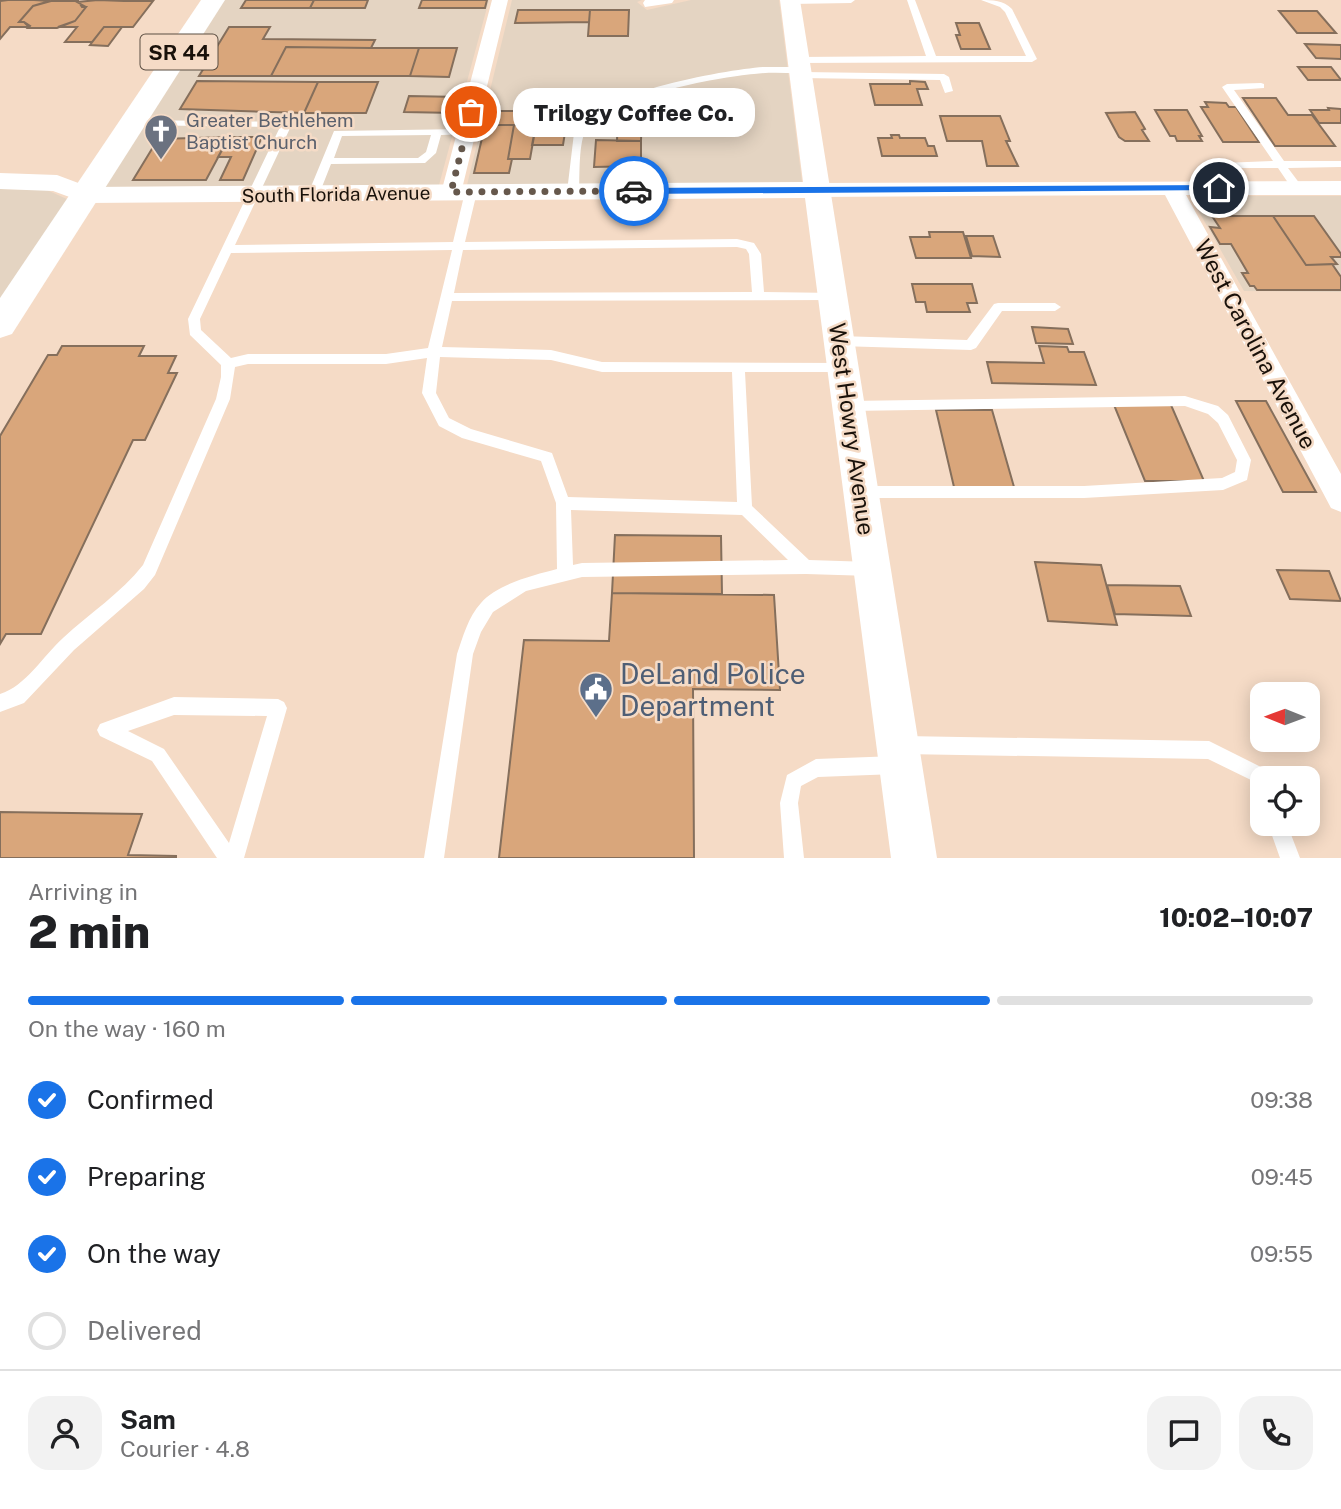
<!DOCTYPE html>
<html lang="en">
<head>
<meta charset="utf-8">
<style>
	:root { --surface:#fff; --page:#f2f2f2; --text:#202124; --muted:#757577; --line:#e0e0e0; --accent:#1a73e8 }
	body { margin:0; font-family:"Public Sans",sans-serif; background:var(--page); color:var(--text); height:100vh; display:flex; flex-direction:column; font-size:26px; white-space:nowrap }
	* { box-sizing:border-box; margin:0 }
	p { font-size:23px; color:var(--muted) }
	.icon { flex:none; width:38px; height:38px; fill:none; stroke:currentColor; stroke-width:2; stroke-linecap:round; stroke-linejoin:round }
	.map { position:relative; height:858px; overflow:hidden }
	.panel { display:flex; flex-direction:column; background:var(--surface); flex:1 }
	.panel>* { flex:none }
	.needle { width:46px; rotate:271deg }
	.fabs { position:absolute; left:1250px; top:682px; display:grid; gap:14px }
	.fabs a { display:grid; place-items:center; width:70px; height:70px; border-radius:14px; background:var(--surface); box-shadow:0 4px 18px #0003; font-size:35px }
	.pin { position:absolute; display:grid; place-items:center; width:60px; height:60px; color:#fff; margin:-30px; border:4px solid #fff; border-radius:50%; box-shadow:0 2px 7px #0007 }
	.courier { position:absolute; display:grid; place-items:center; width:70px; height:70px; margin:-35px; border:5px solid #1a73e8; border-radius:50%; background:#fff; color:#222; box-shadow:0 2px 9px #0007 }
	.bubble { position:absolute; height:49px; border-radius:21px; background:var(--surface); box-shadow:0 4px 18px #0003; font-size:23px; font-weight:800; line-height:49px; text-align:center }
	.headline em { font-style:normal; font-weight:800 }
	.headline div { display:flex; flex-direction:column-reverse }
	.headline { display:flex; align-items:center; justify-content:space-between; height:119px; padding:0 28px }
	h1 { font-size:46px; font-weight:800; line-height:52px }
	.bar { display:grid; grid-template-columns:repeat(4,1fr); gap:10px 7px; align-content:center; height:84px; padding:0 28px }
	.bar i { height:9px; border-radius:5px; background:var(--line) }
	.bar .on { background:var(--accent) }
	.bar p { grid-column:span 4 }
	.line { display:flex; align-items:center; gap:18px; padding:0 28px; border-top:2px solid var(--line) }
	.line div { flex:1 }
	.round { display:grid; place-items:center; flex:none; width:74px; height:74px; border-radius:21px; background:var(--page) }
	ol { padding:0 28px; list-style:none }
	li { display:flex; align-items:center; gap:21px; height:77px }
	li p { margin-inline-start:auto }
	li .icon { padding:7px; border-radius:50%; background:var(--accent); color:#fff; stroke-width:4 }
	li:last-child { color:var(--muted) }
	li i { width:38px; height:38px; border:4px solid var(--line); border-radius:50% }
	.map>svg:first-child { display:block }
</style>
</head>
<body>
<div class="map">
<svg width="1341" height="858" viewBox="0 0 1341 858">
	<rect width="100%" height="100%" fill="#f5dbc6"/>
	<path fill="#e4d4c2" d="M224,0H489L439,185L105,187Z
		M512,0H642L637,2L647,10L691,0H779L802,182L467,185Z
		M0,189L47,190L69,200L0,300Z
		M1190,196H1341V292L1244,291Z"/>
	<path fill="#d9a67b" stroke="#856f5c" stroke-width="2" d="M8,0H34L50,1L33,6L19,22H24L29,27H10L0,39V1Z
		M98,0L124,1H153L133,27H104L92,42H65L77,27H58L75,21L86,7L77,2Z
		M246,0H314L310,8H241Z
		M314,0H368L365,8H310Z
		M422,0H487L485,8H419Z
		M51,1H78L82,7H86L75,21L57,28H28L30,26L24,22H19L33,6Z
		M518,10H590L589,22L515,23Z
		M590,10H629L628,36H588Z
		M1279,11H1317L1336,33H1297Z
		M956,23H979L990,49H961L956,35H960Z
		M104,27H122L108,46L90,45Z
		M229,27H270L263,39L375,40L371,48L286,47L271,76H199Z
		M1305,44L1341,45V59L1316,58Z
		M286,47L371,48H419L410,76H271Z
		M419,48H457L449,77L410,76Z
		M1298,67H1331L1341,80H1308Z
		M197,81L318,82L304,113L180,109Z
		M910,81L925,82L928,89H917L922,105H875L870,84H910Z
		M318,82H378L366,113H304Z
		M409,96L460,97L456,113L404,112Z
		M1243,98H1276L1288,115H1312L1335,146H1275Z
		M1205,102L1226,103L1229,107H1236L1259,142H1223L1201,107H1208Z
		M1328,108L1341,109V123H1319L1310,110H1329Z
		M1155,110H1187L1202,136H1199L1202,141H1177L1175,136H1170Z
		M488,111H538L536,125H485Z
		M618,112H642L641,141H617Z
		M1135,112L1145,129L1142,130L1149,141H1125L1119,137L1106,113Z
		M940,116H1000L1010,141H1006L1018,166H987L982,141H947Z
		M485,125H514L508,159H512L509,173H474Z
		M514,125H536L530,159H508Z
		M536,125L566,126L563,145H532Z
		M891,135H899L900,138H925L928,146H934L937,156H882L878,138H892Z
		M229,137H262L243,180H220L231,157H218Z
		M229,137L206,180H133L158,139Z
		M596,140L641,141V166L594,167Z
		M1212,216H1273L1306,265L1332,264L1341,277V290H1257L1254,286H1250L1242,273H1248L1231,244H1220L1210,227L1220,228Z
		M1273,216H1314L1341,254V257H1331L1337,264L1306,265Z
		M929,232H963L971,258H916L910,237H930Z
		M966,236H993L1000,257L972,256Z
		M912,284H972L977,303H967L970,312H927L925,302H916Z
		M1032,327L1068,329L1073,344L1036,343Z
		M62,346H144L139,356H176L168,373H177L145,440H133L41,634H6L0,644V436L48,355H57Z
		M1039,346L1067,347L1069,352H1084L1096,385L992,383L987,362L1044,363Z
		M1236,401H1266L1316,492H1283Z
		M1114,405H1171L1204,481H1145Z
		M936,410H992L1014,487H954Z
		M615,535L721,536L722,594L612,593Z
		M1035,562L1101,565L1117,625L1048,621Z
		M1277,570L1329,571L1341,601L1290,599Z
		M1107,585L1180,586L1191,616L1115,614Z
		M612,593L774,595L780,690L693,689L694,858H499L524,640L609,641Z
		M0,812L142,814L128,855L176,856V858H0Z"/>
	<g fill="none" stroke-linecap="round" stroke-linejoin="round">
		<path fill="#fff" fill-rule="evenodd" d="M786,0H855L851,3L790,4Z
			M907,0H915L936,56H1026L1005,12L1000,7L981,0C993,0 1003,0 1012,9L1037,59L1032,62L798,63L793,60L798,57L926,56Z
			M763,67H800L805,70L803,72L944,74L949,77L953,91L945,93L940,80L800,78L795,75L797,73C783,73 768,72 754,74C718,77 606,98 587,128C578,141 580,176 579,192L573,196L567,192L574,133C587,94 724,70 763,67Z
			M1261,83L1264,84V88L1234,90L1284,161H1341V167L1288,168L1303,188L1297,191L1293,190L1278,168H1235L1248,188L1246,190H1238L1222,165L1223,163L1273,161L1222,87L1227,84Z
			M132,120L291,122L292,124L235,245L453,242L465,192L471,188L477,192L465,242L737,239L754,243L761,254L764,292L837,293L839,296L837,299L833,300L452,301L442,347L551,350L602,362L848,363L850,367L843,372H745L752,506L809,560L871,562L877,564L879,569L877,574L871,576L806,574L582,577L526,591L493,612L481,632L473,654L444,858H424L457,654C463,637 468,617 481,603C497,584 534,575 557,569L556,503L541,461L462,438L439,426L422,393L427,358L386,364H248L235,367L230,399L155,575L144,589L74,650L24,703L0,712V694C26,686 43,656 63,638C90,613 121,593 143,565L216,399L221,377V365L190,335L188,319L280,127L128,125V121ZM737,247L746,249L749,254L752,292L454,293L463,250ZM452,250L428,348L386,354H248L231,358L201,330L200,319L231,253ZM440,357L551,360L602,372H732L737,502L568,497L552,453L471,429L449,418L436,393ZM571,510L742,515L788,560L582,563L573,565Z
			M466,129L470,130V134L441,135L436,153L425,163L331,164L318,197L314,198L308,194L334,131ZM431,135L426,152L418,158H334L342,136Z
			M998,303H1055L1061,307L1055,311H1002L976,348L971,350L839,346L833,341L839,336L967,340L994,304Z
			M1185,396L1218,406L1228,415L1251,460L1247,480L1223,490L1084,498H861L856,496L854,492L856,488L861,486H1084L1222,478L1235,472L1237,460L1218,423L1208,414L1185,406L849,411L844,410L842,406L844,402L849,401Z
			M174,697L278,699L284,702L287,708L244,858H217L152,761L100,736L97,730L100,724ZM174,715L267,716L229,843L164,749L128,731Z
			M903,736L1209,741L1263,768L1268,779H1262V795L1256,792L1251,780L1208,759L903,754L897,751L894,745L897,739Z
			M896,756L902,759L905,765L902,771L896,774L818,777L801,786L798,803L804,858H784L780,803L787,775L816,759Z
			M1268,824H1287L1300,858H1280Z"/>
		<path fill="#fff" fill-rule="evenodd" d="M492,0H508L461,193L458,198H444L441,193Z
			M645,0H674L672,3L645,7L643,3Z
			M1341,181V195H1186L1341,474V512L1331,508L1165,195L817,197L810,195L807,190L810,185L817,183Z"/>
		<path fill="#fff" fill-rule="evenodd" d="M780,0H800L937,858H891L805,198L86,203L53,191L0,189V173L57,175L89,187L803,182Z"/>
		<path fill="#fff" fill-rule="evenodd" d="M201,0H225L12,334L0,338V298Z"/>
	</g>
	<path fill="#1a73e8" d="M1219,185L1223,188L1222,190L634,194L629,191L634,188Z"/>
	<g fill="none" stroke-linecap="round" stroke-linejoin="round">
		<path stroke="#66584c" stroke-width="7" stroke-dasharray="0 12.6" d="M471,112L451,192L634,191"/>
	</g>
	<defs>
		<g id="church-pin" transform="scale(1.75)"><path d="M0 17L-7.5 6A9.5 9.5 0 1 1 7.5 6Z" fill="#6b7280" stroke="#f5dbc6"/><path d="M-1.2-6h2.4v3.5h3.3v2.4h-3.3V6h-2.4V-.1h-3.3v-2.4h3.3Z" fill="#fff"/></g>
		<g id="civic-pin" transform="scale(1.75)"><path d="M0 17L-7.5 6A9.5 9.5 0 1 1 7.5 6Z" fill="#5c6f8a" stroke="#f5dbc6"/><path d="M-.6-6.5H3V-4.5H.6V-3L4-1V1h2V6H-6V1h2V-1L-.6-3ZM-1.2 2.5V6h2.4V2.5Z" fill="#fff"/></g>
	</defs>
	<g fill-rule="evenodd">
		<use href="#church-pin" x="161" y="131"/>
		<use href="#civic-pin" x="596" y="689"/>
	</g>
	<g text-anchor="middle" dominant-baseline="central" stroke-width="5" stroke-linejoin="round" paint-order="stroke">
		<g font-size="19" fill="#5b616d" stroke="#f5dbc6" text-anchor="start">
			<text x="186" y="120">Greater Bethlehem<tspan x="186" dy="22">Baptist Church</tspan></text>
		</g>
		<g font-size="19" fill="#19110a" stroke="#f5dbc6">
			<text transform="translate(336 194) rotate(-1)">South Florida Avenue</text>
		</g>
		<rect fill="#f5dbc6" stroke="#5b4e42" stroke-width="2" x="140.5" y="34.5" width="77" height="35" rx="5"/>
		<g font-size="21" font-weight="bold" fill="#19110a">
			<text x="179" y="52">SR 44</text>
		</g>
		<g font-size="23" fill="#19110a" stroke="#f5dbc6">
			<text transform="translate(1256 344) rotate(62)">West Carolina Avenue</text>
			<text transform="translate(852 429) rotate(82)">West Howry Avenue</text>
		</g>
		<g font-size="28" fill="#4e5e75" stroke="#f5dbc6" text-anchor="start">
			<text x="620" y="673">DeLand Police<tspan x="620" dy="32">Department</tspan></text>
		</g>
	</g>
</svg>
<div class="fabs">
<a><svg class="needle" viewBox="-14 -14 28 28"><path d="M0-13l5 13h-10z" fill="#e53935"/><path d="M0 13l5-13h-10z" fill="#757577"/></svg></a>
<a><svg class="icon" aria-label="locate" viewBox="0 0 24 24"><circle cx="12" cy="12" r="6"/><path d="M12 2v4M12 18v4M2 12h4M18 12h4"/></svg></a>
</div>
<div class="pin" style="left:471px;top:112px;background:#ea580c"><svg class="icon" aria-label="bag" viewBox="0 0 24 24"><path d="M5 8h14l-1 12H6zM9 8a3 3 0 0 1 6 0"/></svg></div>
<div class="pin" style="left:1219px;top:188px;background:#1f2937"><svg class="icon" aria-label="home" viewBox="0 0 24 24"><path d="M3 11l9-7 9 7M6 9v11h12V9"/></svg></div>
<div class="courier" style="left:634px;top:191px"><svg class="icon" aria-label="car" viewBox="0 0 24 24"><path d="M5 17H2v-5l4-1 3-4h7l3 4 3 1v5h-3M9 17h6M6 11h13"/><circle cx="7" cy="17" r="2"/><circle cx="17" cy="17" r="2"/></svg></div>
<div class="bubble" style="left:513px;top:88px;width:242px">Trilogy Coffee Co.</div>
</div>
<section class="panel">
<div class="headline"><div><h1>2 min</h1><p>Arriving in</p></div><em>10:02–10:07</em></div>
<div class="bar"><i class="on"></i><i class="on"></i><i class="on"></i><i></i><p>On the way · 160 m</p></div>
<ol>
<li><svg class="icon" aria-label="check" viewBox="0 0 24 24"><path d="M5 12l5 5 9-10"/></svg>Confirmed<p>09:38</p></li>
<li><svg class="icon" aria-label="check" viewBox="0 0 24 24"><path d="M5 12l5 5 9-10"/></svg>Preparing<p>09:45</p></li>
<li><svg class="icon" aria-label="check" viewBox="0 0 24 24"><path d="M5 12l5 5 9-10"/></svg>On the way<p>09:55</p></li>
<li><i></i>Delivered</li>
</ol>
<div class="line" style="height:126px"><a class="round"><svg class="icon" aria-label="person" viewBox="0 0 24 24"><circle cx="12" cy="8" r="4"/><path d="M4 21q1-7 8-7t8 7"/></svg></a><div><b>Sam</b><p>Courier · 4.8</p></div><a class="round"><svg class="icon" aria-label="chat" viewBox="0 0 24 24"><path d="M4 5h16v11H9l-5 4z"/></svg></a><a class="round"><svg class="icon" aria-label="phone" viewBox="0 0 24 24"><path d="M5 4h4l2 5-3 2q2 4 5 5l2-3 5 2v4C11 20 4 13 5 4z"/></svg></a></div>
</section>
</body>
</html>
